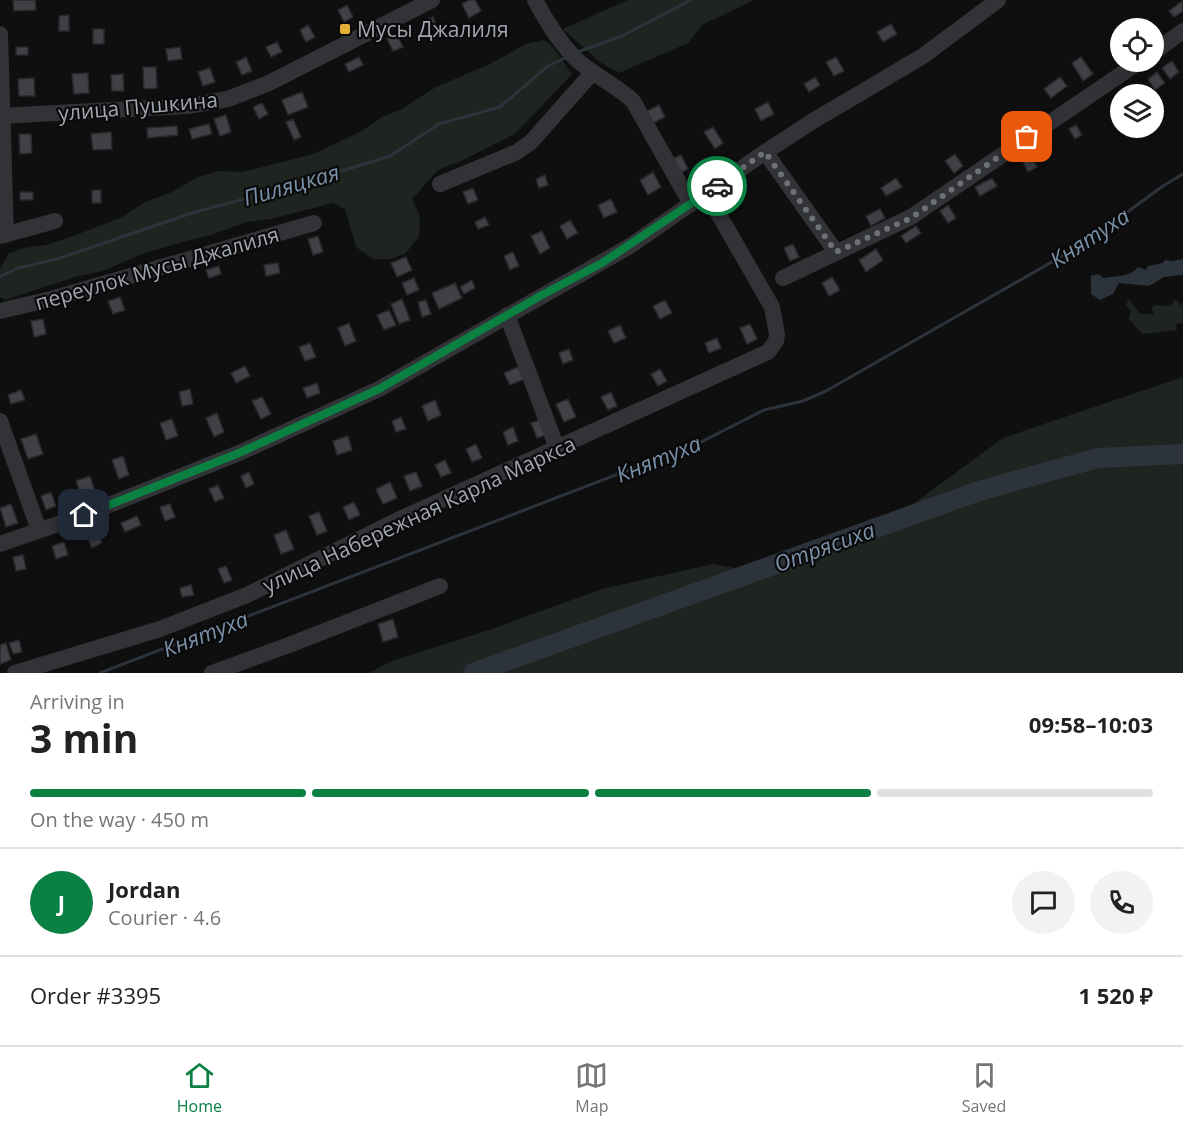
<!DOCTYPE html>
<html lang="en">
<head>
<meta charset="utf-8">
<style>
	:root { --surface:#fff; --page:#f2f2f2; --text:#222; --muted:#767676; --line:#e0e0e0; --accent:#0b8043 }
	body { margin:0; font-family:"Open Sans",sans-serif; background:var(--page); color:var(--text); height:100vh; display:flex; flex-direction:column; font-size:22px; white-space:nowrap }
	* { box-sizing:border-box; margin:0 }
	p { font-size:20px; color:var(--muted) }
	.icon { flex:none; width:33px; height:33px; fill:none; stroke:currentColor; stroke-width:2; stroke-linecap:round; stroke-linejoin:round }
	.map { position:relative; height:673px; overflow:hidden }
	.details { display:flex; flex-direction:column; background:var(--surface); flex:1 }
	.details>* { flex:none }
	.controls { position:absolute; left:1110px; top:18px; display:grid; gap:12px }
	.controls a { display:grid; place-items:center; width:54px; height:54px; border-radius:50%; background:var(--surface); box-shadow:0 6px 24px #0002; font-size:30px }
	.pin { position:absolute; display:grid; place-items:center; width:51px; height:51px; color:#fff; margin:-26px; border-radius:12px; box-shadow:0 3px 9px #0006 }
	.courier { position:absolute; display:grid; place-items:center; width:60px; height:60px; margin:-30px; border:4px solid #0b8043; border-radius:50%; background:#fff; color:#222; box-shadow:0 2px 8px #0007 }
	.summary em { font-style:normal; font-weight:700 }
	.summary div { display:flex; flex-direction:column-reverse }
	.summary { display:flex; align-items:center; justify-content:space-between; height:102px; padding:0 30px }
	h1 { font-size:39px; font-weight:700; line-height:45px }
	.bar { display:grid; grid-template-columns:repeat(4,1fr); gap:9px 6px; align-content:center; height:72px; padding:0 30px }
	.bar i { height:8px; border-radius:4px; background:var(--line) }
	.bar .current { background:var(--accent) }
	.bar p { grid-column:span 4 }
	.line { display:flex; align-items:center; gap:15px; padding:0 30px; border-top:2px solid var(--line) }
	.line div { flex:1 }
	.round { display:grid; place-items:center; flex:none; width:63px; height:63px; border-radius:32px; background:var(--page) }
	.tabs { display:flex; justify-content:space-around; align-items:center; height:84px; border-top:2px solid var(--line); background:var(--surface); font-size:16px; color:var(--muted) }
	.tabs a { display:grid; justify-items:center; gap:3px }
	.tabs .current { color:var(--accent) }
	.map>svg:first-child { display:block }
</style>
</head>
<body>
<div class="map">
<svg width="1183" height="673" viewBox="0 0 1183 673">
	<rect width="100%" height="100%" fill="#0f0f10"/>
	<path fill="#1e241f" d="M628,0H754L702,25L688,43L619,73L601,63L563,29Z
		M544,40L553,47L572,74L515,134L463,160L438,170L412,199L420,216L419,237L405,254L391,259H373L356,247L345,209L333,203L270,219L247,222L208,236L190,240L144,253L103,271L75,277L5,300L0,297V269L8,254L24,248L46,245L76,235L122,217L145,202L172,192L196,178L218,171L243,172L313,154L360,132L382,117L400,110L436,87L490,64L526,44Z
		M1129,299L1139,313L1155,315L1151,309L1155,305L1170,306L1176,299L1181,306L1183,302V323L1176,324L1177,330L1142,334L1129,319L1131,310L1126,305Z
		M1183,377V673H369L392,661L489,630L602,589L713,564L756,572L864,540L1003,438Z"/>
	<path fill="#2c333a" d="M1183,259V275L1164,277L1149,286L1119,283L1113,294L1100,300L1091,294V276L1098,274L1104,278C1115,276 1131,277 1138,267L1146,270L1148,266L1163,263L1165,260L1172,261Z"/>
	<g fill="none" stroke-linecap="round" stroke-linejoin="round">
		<path stroke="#2c333a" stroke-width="3" d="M580,51L622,36L691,0
			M0,277L18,268L57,259L198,211L287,188L390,156L439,124L500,107L548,66L565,58
			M100,673L699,443L764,410L803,401L826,391L1085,243L1163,186L1183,174"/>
		<path stroke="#2c333a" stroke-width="20" d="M473,673L979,491L1098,458L1183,454"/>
	</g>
	<path fill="#404146" stroke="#29292c" stroke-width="1.5" d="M13,0H35L36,10L14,11Z
		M469,0H475L481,11L469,18L462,4Z
		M1182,1L1183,11L1174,17L1169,11Z
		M347,5L353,17L344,22L338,10Z
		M69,15V31H59V16Z
		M433,17L437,26L427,31L422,22Z
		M1147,19L1157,33L1154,36V28H1142L1139,25Z
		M891,24L897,34L883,42L877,32Z
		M308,25L315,37L306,42L300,30Z
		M93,29H104V44H93Z
		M397,35L403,47L393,51L387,39Z
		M277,42L282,52L271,57L266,47Z
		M16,47H28V55H16Z
		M180,47L182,59L168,61L166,49Z
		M246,57L252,71L242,75L236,62Z
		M359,57L363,65L349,72L345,64Z
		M836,57L844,71L834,76L826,62Z
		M1081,57L1093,74L1083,81L1072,63Z
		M1172,61L1179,72L1170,79L1162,68Z
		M143,67H156L157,88L144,89Z
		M210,68L215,82L203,86L198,72Z
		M1157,72L1165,83L1155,90L1148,79Z
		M88,73L89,93L74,94L72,74Z
		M123,74L124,91H112L111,75Z
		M815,77L820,85L809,92L804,84Z
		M1060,77L1067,86L1051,98L1044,89Z
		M34,78L35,96H19L18,79Z
		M302,92L308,107L288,115L282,100Z
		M768,102L774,114L761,121L755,109Z
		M262,103L268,114L259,119L253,107Z
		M659,105L665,117L653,123L647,111Z
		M1019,112L1027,123L1013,133L1005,122Z
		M226,115L231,132L220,136L214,119Z
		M293,119L301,137L294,140L286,122Z
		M209,124L212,134L192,139L189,129Z
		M1076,125L1082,135L1075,139L1069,129Z
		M177,126L178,135L148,138L147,128Z
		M713,127L723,143L715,149L704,132Z
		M111,132L112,149L93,150L91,134Z
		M19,134H31L32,153L20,154Z
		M955,154L963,166L954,173L945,161Z
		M681,155L688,169L677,175L670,160Z
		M1031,155L1037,167L1028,172L1022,160Z
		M653,172L661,187L648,195L640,180Z
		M545,175L548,185L539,188L536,179Z
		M896,178L902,187L886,196L881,188Z
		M992,178L997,186L980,196L975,187Z
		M473,188L478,200L468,204L463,192Z
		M92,190H101V203H92Z
		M20,192H33V200H20Z
		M611,199L617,212L604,218L598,205Z
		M948,205L956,218L948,223L940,211Z
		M880,209L885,218L871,226L866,216Z
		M485,217L489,225L478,229L475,222Z
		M570,220L578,233L567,239L560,226Z
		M916,226L921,233L906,243L901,236Z
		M542,231L550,248L540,254L531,236Z
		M318,236L323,252L313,255L308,239Z
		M793,244L799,257L790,261L784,248Z
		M876,249L883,260L866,272L859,260Z
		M513,252L519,266L510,270L504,256Z
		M406,257L412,270L397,277L391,263Z
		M278,263L280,273L266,276L264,265Z
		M219,266L221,274L209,278L206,270Z
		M832,277L840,290L829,296L822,283Z
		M414,278L419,290L407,295L402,283Z
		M472,280L475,288L464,294L460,287Z
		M455,283L462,298L439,309L432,293Z
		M120,297L125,310L113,314L108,301Z
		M402,299L410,320L399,324L391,304Z
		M426,300L431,314L422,317L418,302Z
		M665,300L672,313L660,319L653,306Z
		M389,310L396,325L384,330L377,315Z
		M43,319L46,334L34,337L31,321Z
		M349,323L356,341L345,346L338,328Z
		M750,324L757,339L747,344L740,328Z
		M620,325L626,338L614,343L608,331Z
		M717,338L721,348L709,353L705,343Z
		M310,343L316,357L305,361L299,347Z
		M569,349L573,360L563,364L559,353Z
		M245,366L250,376L236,383L231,373Z
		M518,367L524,379L510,385L504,373Z
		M660,369L667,381L658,386L651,374Z
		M317,383L320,393L307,398L303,388Z
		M190,389L193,404L182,406L179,392Z
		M21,390L25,400L11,404L8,395Z
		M611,392L617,406L608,410L601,397Z
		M262,397L271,414L261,419L252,401Z
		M568,399L576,417L564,422L556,404Z
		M435,400L441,415L428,421L422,406Z
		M217,413L224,432L214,437L206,418Z
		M401,417L406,429L396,432L392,421Z
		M172,419L178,436L166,440L160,423Z
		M540,420L546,435L537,438L531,423Z
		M513,427L518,441L508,445L503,432Z
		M36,434L43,454L28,459L21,439Z
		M348,436L352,450L337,455L333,441Z
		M476,444L482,458L472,462L466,449Z
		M123,456L129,475L119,479L112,460Z
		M445,460L451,473L441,477L435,465Z
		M249,472L254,484L246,488L241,476Z
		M416,472L422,486L410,491L404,476Z
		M90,476L95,491L81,496L76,481Z
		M390,482L397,498L383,504L376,489Z
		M218,485L224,498L215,502L209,489Z
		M51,492L56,506L46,510L41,496Z
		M354,502L360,515L349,520L343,507Z
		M11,504L18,523L6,527L0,508Z
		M170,504L175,517L165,521L160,507Z
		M319,512L327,531L317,535L309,516Z
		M137,516L141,525L125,532L121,523Z
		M96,530L102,543L92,548L86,534Z
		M286,530L294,549L281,554L274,535Z
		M64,542L68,555L56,559L52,546Z
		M23,555L26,569L16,571L13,557Z
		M226,566L232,580L224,583L218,569Z
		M191,585L194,595L182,597L180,588Z
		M393,619L398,637L383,642L378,624Z
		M19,640L22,652L13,654L9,643Z
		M6,643L11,660L0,664V645Z"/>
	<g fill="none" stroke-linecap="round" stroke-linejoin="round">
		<path stroke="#323337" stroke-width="16" d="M535,0C546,21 559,42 576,59C593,75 616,85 633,101L691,204
			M0,34L6,235
			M1154,52L1183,31
			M0,116L187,106L228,99L269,83L432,0
			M765,152L836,252
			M440,184L517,152L531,142L593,72
			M0,236L55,221
			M783,278L911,217L1139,62
			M0,311L51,299L314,223
			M507,315L557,448
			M0,421L39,530
			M0,544L84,515L239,453L379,389L630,246L765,152L813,121L923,56L998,0
			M15,673L160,629L247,595L402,518L768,352L776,341L777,334L772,307L707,194
			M212,673L289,645L440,586"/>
	</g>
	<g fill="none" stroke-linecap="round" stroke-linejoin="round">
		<path stroke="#6e7078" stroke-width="6" stroke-dasharray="0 10.8" d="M717,186L765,152L836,252L911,218L1027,137"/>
		<path stroke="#0b8043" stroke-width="8" d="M84,515L239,453L379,389L542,295L602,263L717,186"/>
	</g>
	<rect fill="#e3af34" stroke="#0a0a0b" stroke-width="2" x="339" y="23" width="12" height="12" rx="3"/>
	<g text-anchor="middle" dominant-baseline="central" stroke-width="4.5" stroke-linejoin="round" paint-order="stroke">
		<g font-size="21" fill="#a1a5b0" stroke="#0a0a0b" text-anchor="start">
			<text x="357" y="29">Мусы Джалиля</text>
		</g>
		<g font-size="21" fill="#a1a5b0" stroke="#0a0a0b">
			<text transform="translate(138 106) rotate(-5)">улица Пушкина</text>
			<text transform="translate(157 268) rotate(-16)">переулок Мусы Джалиля</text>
			<text transform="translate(419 514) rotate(-25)">улица Набережная Карла Маркса</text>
		</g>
		<g font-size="22" font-style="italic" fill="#7a91aa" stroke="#0a0a0b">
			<text transform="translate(291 184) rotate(-16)">Пиляцкая</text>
			<text transform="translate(1089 237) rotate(-33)">Княтуха</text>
			<text transform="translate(658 458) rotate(-22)">Княтуха</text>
			<text transform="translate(824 546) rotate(-20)">Отрясиха</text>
			<text transform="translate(205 633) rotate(-21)">Княтуха</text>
		</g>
	</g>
</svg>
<div class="controls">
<a><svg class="icon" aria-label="locate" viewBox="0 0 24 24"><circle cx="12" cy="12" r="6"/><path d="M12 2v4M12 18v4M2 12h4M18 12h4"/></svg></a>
<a><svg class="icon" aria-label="layers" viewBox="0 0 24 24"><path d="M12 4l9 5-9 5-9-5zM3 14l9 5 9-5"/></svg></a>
</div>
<div class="pin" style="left:1027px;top:137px;background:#ea580c"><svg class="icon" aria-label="bag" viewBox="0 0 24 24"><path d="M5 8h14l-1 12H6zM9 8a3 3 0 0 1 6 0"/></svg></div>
<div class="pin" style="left:84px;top:515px;background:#1f2937"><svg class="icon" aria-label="home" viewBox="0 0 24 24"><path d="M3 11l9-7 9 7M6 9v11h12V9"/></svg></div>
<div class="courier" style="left:717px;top:186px"><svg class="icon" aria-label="car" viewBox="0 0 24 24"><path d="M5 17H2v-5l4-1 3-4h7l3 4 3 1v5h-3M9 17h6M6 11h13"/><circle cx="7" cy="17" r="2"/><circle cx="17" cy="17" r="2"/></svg></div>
</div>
<section class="details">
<div class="summary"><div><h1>3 min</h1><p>Arriving in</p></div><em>09:58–10:03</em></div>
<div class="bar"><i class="current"></i><i class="current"></i><i class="current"></i><i></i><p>On the way · 450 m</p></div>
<div class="line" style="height:108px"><b class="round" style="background:var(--accent);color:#fff">J</b><div><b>Jordan</b><p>Courier · 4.6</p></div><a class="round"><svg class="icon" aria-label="chat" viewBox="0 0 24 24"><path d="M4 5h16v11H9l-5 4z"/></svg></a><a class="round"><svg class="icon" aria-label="phone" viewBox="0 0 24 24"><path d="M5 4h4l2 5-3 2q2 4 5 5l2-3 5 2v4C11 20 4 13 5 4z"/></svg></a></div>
<div class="line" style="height:78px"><div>Order #3395</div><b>1 520 ₽</b></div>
</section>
<nav class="tabs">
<a class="current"><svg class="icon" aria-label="home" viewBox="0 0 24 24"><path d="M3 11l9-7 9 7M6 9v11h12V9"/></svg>Home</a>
<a><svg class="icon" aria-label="map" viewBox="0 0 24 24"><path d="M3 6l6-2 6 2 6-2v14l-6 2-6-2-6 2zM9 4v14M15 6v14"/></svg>Map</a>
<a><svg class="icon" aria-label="saved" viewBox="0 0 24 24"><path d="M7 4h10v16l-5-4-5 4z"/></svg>Saved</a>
</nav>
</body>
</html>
